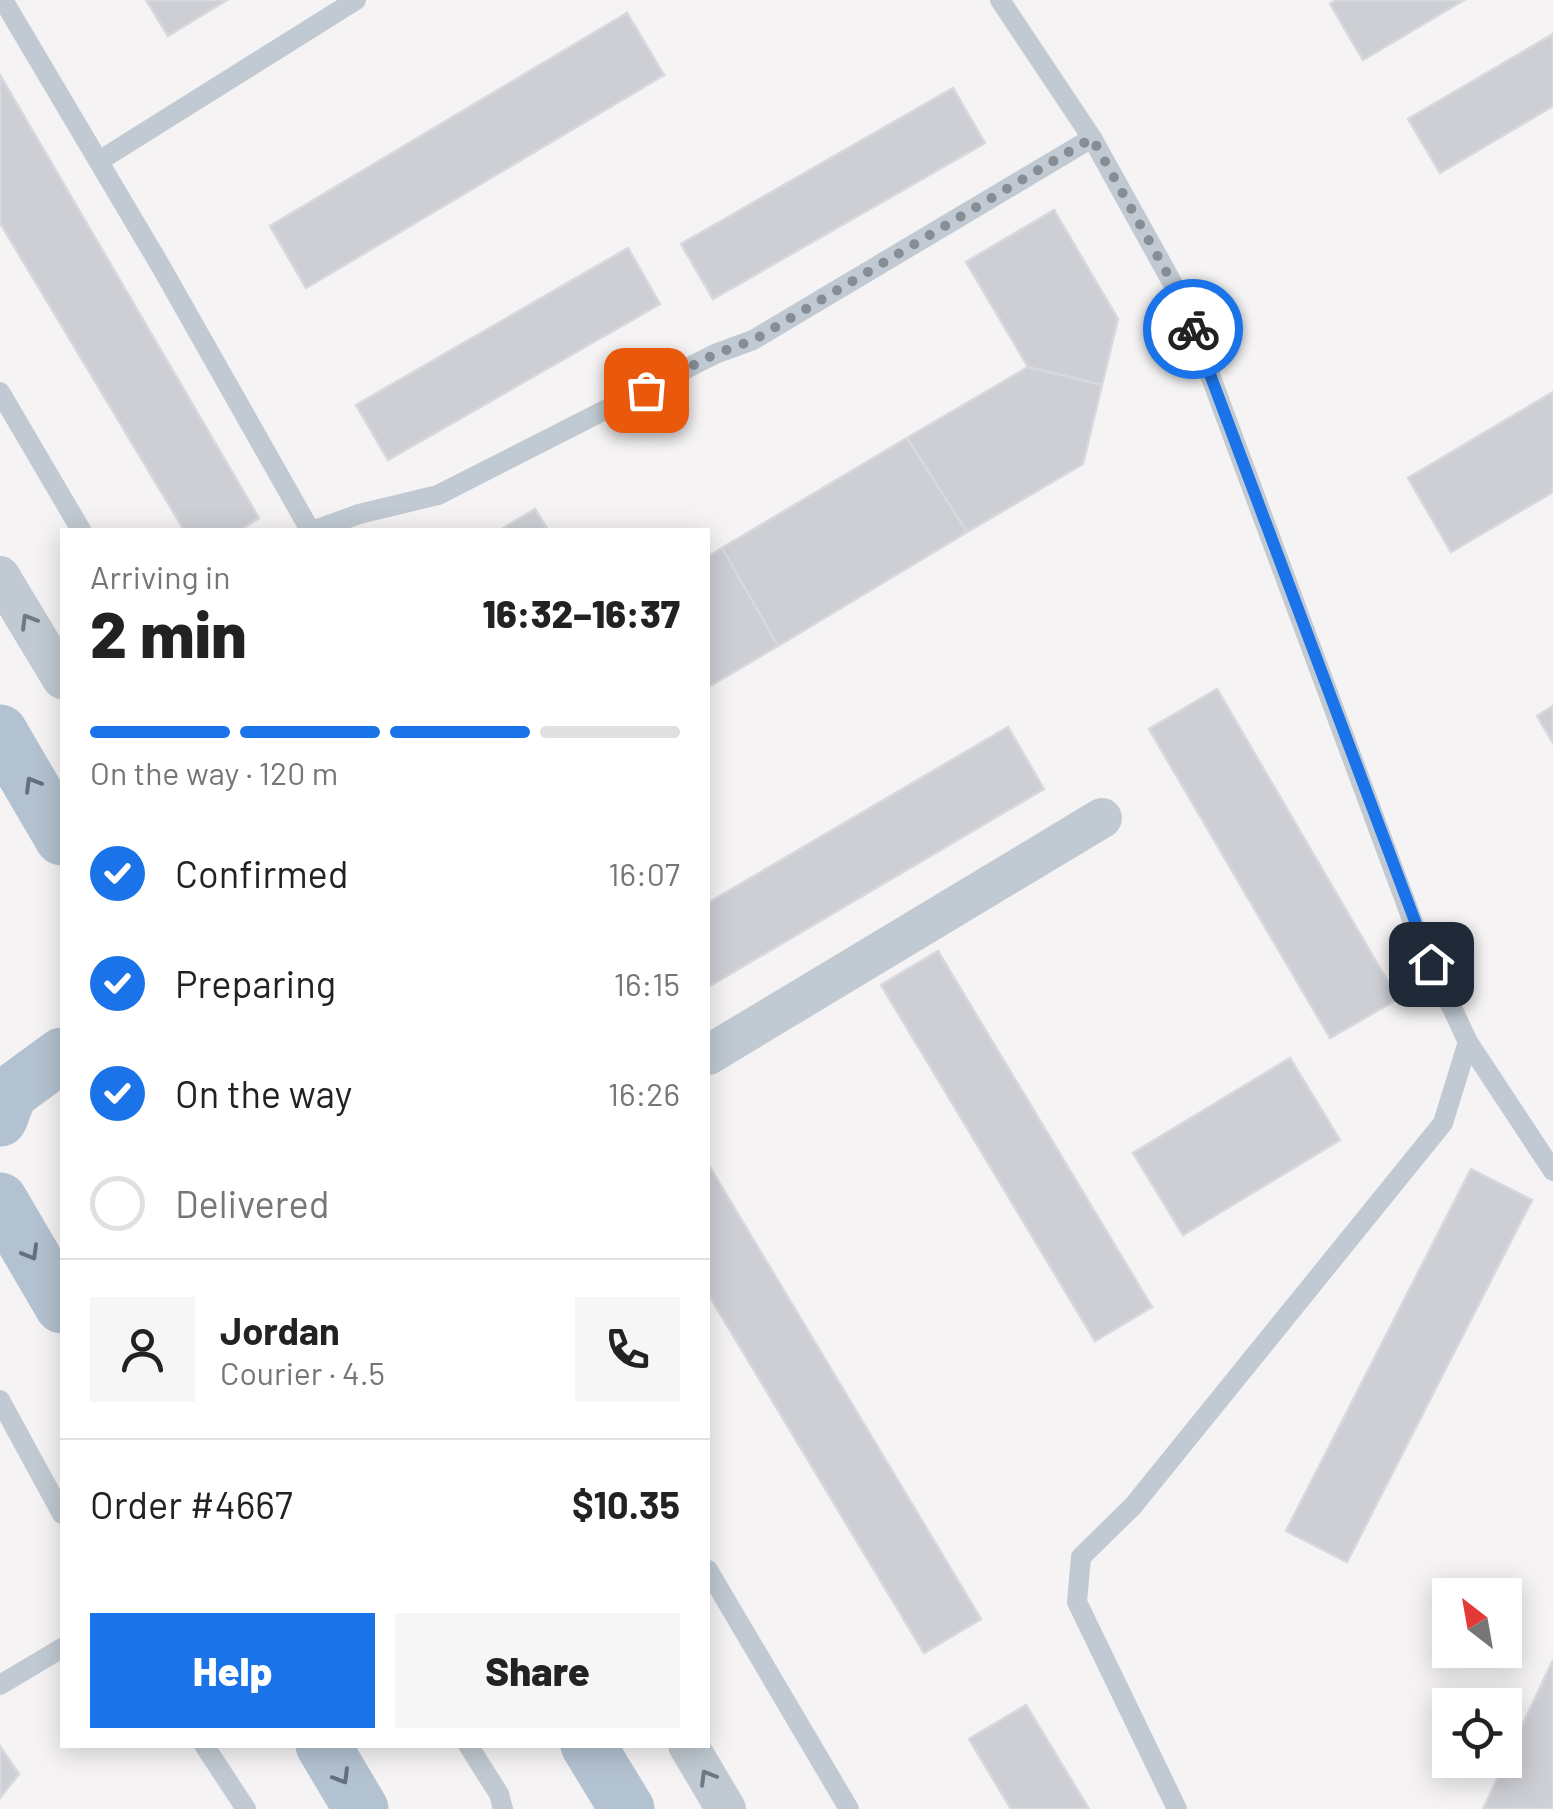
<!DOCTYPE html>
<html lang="en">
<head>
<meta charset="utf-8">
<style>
	:root { --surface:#fff; --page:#f6f6f6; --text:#222; --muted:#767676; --line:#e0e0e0; --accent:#1a73e8 }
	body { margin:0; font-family:Barlow,sans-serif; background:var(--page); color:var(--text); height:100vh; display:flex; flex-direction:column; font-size:38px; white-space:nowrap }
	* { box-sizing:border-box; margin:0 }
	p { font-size:32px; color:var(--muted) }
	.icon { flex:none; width:55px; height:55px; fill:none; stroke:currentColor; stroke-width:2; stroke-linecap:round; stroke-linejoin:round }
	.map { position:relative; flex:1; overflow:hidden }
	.drawer { position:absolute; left:60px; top:528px; width:650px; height:1220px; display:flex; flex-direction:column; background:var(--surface); border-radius:0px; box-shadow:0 5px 25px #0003 }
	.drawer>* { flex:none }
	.needle { width:65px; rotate:329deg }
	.tools { position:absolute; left:1432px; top:1578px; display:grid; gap:20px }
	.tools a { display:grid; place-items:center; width:90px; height:90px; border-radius:0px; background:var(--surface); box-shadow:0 5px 25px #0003; font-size:50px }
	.pin { position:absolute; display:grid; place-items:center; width:85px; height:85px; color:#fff; margin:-42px; border-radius:20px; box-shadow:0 5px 15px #0006 }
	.courier { position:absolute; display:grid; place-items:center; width:100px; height:100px; margin:-50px; border:8px solid #1a73e8; border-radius:50%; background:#fff; color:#222; box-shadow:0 2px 12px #0007 }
	.head em { font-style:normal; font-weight:800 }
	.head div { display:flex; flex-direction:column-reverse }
	.head { display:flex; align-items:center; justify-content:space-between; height:170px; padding:0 30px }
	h1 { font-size:65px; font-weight:800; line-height:75px }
	.bar { display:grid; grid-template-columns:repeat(4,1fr); gap:15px 10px; align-content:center; height:120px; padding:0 30px }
	.bar i { height:12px; border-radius:8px; background:var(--line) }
	.bar .current { background:var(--accent) }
	.bar p { grid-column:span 4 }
	.line { display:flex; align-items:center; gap:25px; padding:0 30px; border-top:2px solid var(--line) }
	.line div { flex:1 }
	.round { display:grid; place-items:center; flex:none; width:105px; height:105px; border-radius:0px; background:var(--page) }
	ol { padding:0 30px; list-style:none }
	li { display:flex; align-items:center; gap:30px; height:110px }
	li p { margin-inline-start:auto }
	li .icon { padding:10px; border-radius:50%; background:var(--accent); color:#fff; stroke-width:4 }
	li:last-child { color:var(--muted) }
	li i { width:55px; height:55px; border:5px solid var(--line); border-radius:50% }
	.action { display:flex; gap:20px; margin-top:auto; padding:20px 30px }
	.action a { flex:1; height:115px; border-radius:0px; background:var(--accent); color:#fff; font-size:40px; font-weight:800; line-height:115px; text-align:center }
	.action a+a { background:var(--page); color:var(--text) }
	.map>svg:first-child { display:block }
</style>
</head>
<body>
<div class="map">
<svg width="1553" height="1809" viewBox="0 0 1553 1809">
	<rect width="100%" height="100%" fill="#f5f3f3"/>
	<path fill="#cdcfd5" stroke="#d7d9de" stroke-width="2.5" d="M146,0H227L168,36Z
		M1336,0H1464L1363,60L1330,4Z
		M627,13L664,75L306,288L270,226Z
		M1553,34V106L1440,173L1408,119Z
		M0,75L259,518L240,530H184L0,223Z
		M953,88L985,143L713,299L681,244Z
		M1054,210L1118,319L1102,385L1028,367L966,262Z
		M628,248L660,304L388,460L356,405Z
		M1028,367L1102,385L1083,464L967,532L907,438Z
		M1553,392V492L1451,552L1408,478Z
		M907,438L967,532L778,646L722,548Z
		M535,509L548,530H500Z
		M722,548L778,646L708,687V557Z
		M1217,689L1398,999L1330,1038L1149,729Z
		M1553,706V743L1537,716Z
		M1008,727L1044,789L708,987V903Z
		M938,951L1152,1307L1095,1341L881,985Z
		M1290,1058L1340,1140L1183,1235L1133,1153Z
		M708,1164L981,1619L924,1653L708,1294Z
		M1471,1169L1532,1200L1347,1562L1286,1531Z
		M1553,1660V1809H1483Z
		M1026,1705L1089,1809H1011L969,1739Z
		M0,1746L19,1774L0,1798Z"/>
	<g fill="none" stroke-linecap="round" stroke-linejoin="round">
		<path stroke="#c1cad2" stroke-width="20" d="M3,0L160,265L310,530
			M1000,0L1092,138L1183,302L1417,933L1468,1042L1443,1123L1133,1506L1081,1557L1077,1602L1177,1809
			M99,161L356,0
			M0,392L81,530
			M315,530L359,514L438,495L715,354L753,340L1092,138
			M1468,1042L1553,1171
			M0,1400L62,1514
			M708,1570L849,1809
			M0,1685L62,1648
			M204,1745L246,1809
			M468,1745L499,1794L503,1809"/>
		<path stroke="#c1cad2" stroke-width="40" d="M0,576L62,679
			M708,1055L1102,818
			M688,1745L726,1809"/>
		<path stroke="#b3c2d1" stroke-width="55" d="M0,732L62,838
			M0,1119L10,1093L62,1055
			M0,1200L62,1306
			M323,1745L361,1809
			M588,1745L627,1809"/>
	</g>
	<defs><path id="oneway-chevron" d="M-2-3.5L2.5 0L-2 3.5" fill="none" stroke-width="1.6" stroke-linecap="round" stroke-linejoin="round" transform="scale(2.5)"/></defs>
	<g stroke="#6e7983">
		<use href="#oneway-chevron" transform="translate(28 621) rotate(-121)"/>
		<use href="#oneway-chevron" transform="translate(707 1777) rotate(-121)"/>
	</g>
	<g stroke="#64717d">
		<use href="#oneway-chevron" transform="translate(32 784) rotate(-121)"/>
		<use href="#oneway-chevron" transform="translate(31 1253) rotate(60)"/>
		<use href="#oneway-chevron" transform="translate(342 1777) rotate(59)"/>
	</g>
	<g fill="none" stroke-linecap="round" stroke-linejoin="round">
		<path stroke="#868d94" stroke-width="10" stroke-dasharray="0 18" d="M646,390L715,354L754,340L1092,138L1183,302L1193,329"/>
		<path stroke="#1a73e8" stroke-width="12" d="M1193,329L1431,964"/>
	</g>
</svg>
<div class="tools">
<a><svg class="needle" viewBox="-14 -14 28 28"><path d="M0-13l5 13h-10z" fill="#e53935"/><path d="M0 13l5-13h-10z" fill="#767676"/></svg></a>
<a><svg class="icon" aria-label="locate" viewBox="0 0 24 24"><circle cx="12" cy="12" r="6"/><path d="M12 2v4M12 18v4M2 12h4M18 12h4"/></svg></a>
</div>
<div class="pin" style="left:646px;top:390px;background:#ea580c"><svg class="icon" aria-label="bag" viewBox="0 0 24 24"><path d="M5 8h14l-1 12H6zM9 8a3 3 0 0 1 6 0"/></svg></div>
<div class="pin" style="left:1431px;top:964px;background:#1f2937"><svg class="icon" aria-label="home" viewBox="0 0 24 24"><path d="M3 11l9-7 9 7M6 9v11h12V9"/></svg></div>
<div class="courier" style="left:1193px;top:329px"><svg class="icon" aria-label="bike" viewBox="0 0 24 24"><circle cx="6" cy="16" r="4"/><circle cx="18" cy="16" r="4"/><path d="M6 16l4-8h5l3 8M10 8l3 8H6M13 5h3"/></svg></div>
<section class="drawer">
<div class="head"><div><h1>2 min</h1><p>Arriving in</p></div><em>16:32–16:37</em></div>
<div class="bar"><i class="current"></i><i class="current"></i><i class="current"></i><i></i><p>On the way · 120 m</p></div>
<ol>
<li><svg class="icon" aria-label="check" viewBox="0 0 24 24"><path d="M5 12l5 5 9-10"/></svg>Confirmed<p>16:07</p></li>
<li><svg class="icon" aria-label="check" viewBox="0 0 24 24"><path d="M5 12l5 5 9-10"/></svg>Preparing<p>16:15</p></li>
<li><svg class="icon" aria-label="check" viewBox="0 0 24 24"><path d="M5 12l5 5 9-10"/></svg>On the way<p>16:26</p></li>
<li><i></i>Delivered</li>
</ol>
<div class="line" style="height:180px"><a class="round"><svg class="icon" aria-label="person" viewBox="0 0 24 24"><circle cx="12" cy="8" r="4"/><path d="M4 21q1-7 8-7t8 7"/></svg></a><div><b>Jordan</b><p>Courier · 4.5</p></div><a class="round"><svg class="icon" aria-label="phone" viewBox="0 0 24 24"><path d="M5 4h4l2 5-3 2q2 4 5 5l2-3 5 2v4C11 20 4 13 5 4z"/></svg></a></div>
<div class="line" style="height:130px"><div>Order #4667</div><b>$10.35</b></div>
<div class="action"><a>Help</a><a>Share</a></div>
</section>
</div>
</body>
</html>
